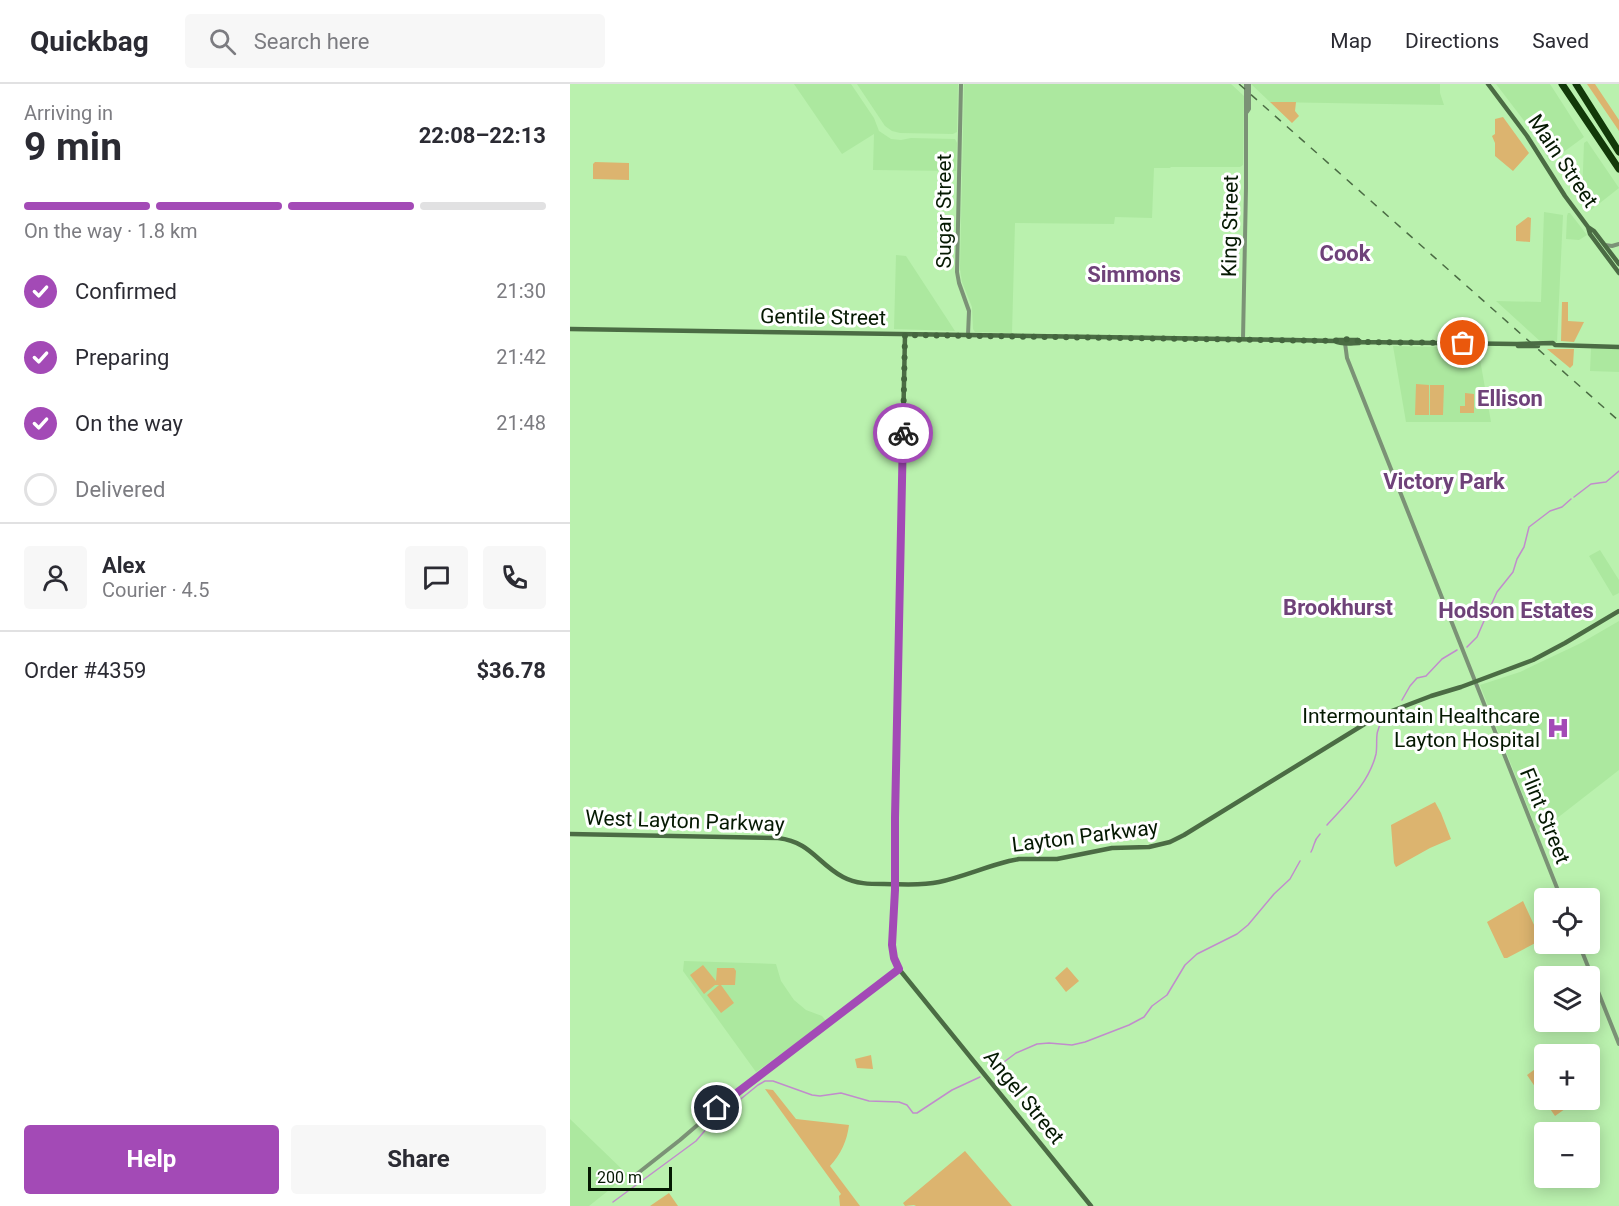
<!DOCTYPE html>
<html lang="en">
<head>
<meta charset="utf-8">
<style>
	:root { --surface:#fff; --page:#f7f7f7; --text:#2b2b33; --muted:#7c7c81; --line:#e1e1e2; --accent:#a34ab6 }
	body { margin:0; font-family:Roboto,sans-serif; background:var(--page); color:var(--text); height:100vh; display:flex; flex-direction:column; font-size:22px; white-space:nowrap }
	* { box-sizing:border-box; margin:0 }
	p { font-size:20px; color:var(--muted) }
	.icon { flex:none; width:33px; height:33px; fill:none; stroke:currentColor; stroke-width:2; stroke-linecap:round; stroke-linejoin:round }
	.map { position:relative; flex:1; overflow:hidden }
	.side { display:flex; flex-direction:column; background:var(--surface); width:570px }
	.side>* { flex:none }
	.buttons { position:absolute; left:964px; top:804px; display:grid; gap:12px }
	.buttons a { display:grid; place-items:center; width:66px; height:66px; border-radius:6px; background:var(--surface); box-shadow:0 3px 15px #0003; font-size:30px }
	.scale { position:absolute; left:18px; bottom:15px; width:84px; box-sizing:border-box; padding-left:6px; border:3px solid #051902; border-top:0; font-size:16px; line-height:21px; white-space:nowrap; color:#051902; -webkit-text-stroke:4px #fff; paint-order:stroke }
	.pin { position:absolute; display:grid; place-items:center; width:51px; height:51px; color:#fff; margin:-26px; border:3px solid #fff; border-radius:50%; box-shadow:0 2px 6px #0007 }
	.courier { position:absolute; display:grid; place-items:center; width:60px; height:60px; margin:-30px; border:4px solid #a34ab6; border-radius:50%; background:#fff; color:#222; box-shadow:0 2px 8px #0007 }
	.head em { font-style:normal; font-weight:700 }
	.head div { display:flex; flex-direction:column-reverse }
	.head { display:flex; align-items:center; justify-content:space-between; height:102px; padding:0 24px }
	h1 { font-size:39px; font-weight:700; line-height:45px }
	.bar { display:grid; grid-template-columns:repeat(4,1fr); gap:9px 6px; align-content:center; height:72px; padding:0 24px }
	.bar i { height:8px; border-radius:4px; background:var(--line) }
	.bar .current { background:var(--accent) }
	.bar p { grid-column:span 4 }
	.line { display:flex; align-items:center; gap:15px; padding:0 24px; border-top:2px solid var(--line) }
	.line div { flex:1 }
	.round { display:grid; place-items:center; flex:none; width:63px; height:63px; border-radius:6px; background:var(--page) }
	ol { padding:0 24px; list-style:none }
	li { display:flex; align-items:center; gap:18px; height:66px }
	li p { margin-inline-start:auto }
	li .icon { padding:6px; border-radius:50%; background:var(--accent); color:#fff; stroke-width:4 }
	li:last-child { color:var(--muted) }
	li i { width:33px; height:33px; border:3px solid var(--line); border-radius:50% }
	.action { display:flex; gap:12px; margin-top:auto; padding:12px 24px }
	.action a { flex:1; height:69px; border-radius:6px; background:var(--accent); color:#fff; font-size:24px; font-weight:700; line-height:69px; text-align:center }
	.action a+a { background:var(--page); color:var(--text) }
	header { display:flex; align-items:center; gap:36px; box-sizing:border-box; height:84px; padding:0 30px; background:var(--surface); border-bottom:2px solid var(--line) }
	header strong { font-size:28px }
	nav { display:flex; gap:33px; margin-inline-start:auto; font-size:21px }
	.search { width:420px; height:54px; background:var(--page); display:flex; align-items:center; gap:15px; box-sizing:border-box; padding:0 21px; border-radius:6px; color:var(--muted); font-size:22px }
	main { display:flex; flex:1; min-height:0 }
	.map>svg:first-child { display:block }
</style>
</head>
<body>
<header>
<strong>Quickbag</strong>
<div class="search"><svg class="icon" aria-label="search" viewBox="0 0 24 24"><circle cx="10" cy="10" r="6"/><path d="M15 15l6 6"/></svg>Search here</div>
<nav><a>Map</a><a>Directions</a><a>Saved</a></nav>
</header>
<main>
<section class="side">
<div class="head"><div><h1>9 min</h1><p>Arriving in</p></div><em>22:08–22:13</em></div>
<div class="bar"><i class="current"></i><i class="current"></i><i class="current"></i><i></i><p>On the way · 1.8 km</p></div>
<ol>
<li><svg class="icon" aria-label="check" viewBox="0 0 24 24"><path d="M5 12l5 5 9-10"/></svg>Confirmed<p>21:30</p></li>
<li><svg class="icon" aria-label="check" viewBox="0 0 24 24"><path d="M5 12l5 5 9-10"/></svg>Preparing<p>21:42</p></li>
<li><svg class="icon" aria-label="check" viewBox="0 0 24 24"><path d="M5 12l5 5 9-10"/></svg>On the way<p>21:48</p></li>
<li><i></i>Delivered</li>
</ol>
<div class="line" style="height:108px"><a class="round"><svg class="icon" aria-label="person" viewBox="0 0 24 24"><circle cx="12" cy="8" r="4"/><path d="M4 21q1-7 8-7t8 7"/></svg></a><div><b>Alex</b><p>Courier · 4.5</p></div><a class="round"><svg class="icon" aria-label="chat" viewBox="0 0 24 24"><path d="M4 5h16v11H9l-5 4z"/></svg></a><a class="round"><svg class="icon" aria-label="phone" viewBox="0 0 24 24"><path d="M5 4h4l2 5-3 2q2 4 5 5l2-3 5 2v4C11 20 4 13 5 4z"/></svg></a></div>
<div class="line" style="height:78px"><div>Order #4359</div><b>$36.78</b></div>
<div class="action"><a>Help</a><a>Share</a></div>
</section>
<div class="map">
<svg width="1049" height="1122" viewBox="0 0 1049 1122">
	<rect width="100%" height="100%" fill="#baf1ae"/>
	<path fill="#ace89f" d="M224,0H281L304,34L309,47L321,55L331,56L341,54L385,55L387,59L386,87L303,86L304,50L272,70Z
		M287,0H388L387,48L383,50L330,49L322,47L315,42Z
		M394,0H661L674,12L673,81L670,83H601L600,84H584L582,134L545,133L544,140L445,139L442,249L405,248L403,245L402,223L392,198L390,185Z
		M681,0H870V9L874,21L700,18Z
		M926,0H980L1014,53L980,78L965,51Z
		M1017,57L1049,104L1021,126L1012,113L1014,59Z
		M974,128L993,131L987,258H971L926,217L971,218Z
		M1000,129L1017,151L1009,156L996,155L997,132L998,129Z
		M326,171L336,172L385,247L324,245Z
		M823,262L908,264L921,338H836Z
		M1021,264L1049,265V288L1020,287Z
		M1030,466L1049,496V509L1043,512L1019,472Z
		M1049,537V686L968,749L910,601L950,588L1011,559Z
		M114,877L206,880L211,897L224,916L236,926L252,932L256,937L186,988L113,887Z
		M0,1035L58,1091L19,1122H0Z"/>
	<path fill="#dcb46f" d="M1017,0H1025L1049,36V47Z
		M700,18H726L725,27L729,32L722,39Z
		M933,33L959,69L943,87L925,72V59L922,52L925,50V35Z
		M25,78L59,79V96L23,95V80Z
		M958,133L961,134L960,158L946,157V142Z
		M992,218H998V237L1014,238L1004,258L991,257Z
		M977,265H1004L1003,281L1000,284Z
		M846,300L859,301V331H845Z
		M860,301H874L873,331H860Z
		M895,309L904,310V329H890V322H895Z
		M865,718L871,729L881,755L860,764L826,783L824,779L821,741Z
		M953,817L971,856L937,874H934L917,838Z
		M133,881L146,897L147,884H164L166,887L165,901H151L164,919L151,929L137,911L149,901H145L134,910L120,891Z
		M497,883L509,897L496,908L485,894Z
		M301,971L303,985L287,984L285,975Z
		M975,978V1016H999L1002,1020L985,1032L957,991Z
		M195,1005L203,1006L226,1035L279,1041C277,1057 271,1070 260,1082L290,1122H270L269,1112L271,1110Z
		M395,1067L442,1122H346L344,1121L335,1122L333,1119Z
		M99,1109L108,1122H80Z"/>
	<g fill="none" stroke-linecap="round" stroke-linejoin="round">
		<path stroke="#c18ccc" stroke-width="1.5" d="M1004,413L1021,400L1036,398L1049,387
			M918,528L927,508L943,488L947,475L954,463L959,443L980,427L992,423L1001,415
			M897,563L907,553L914,537
			M832,616L840,602L847,594L856,592L872,575L887,566
			M757,741C776,720 799,699 806,670C808,659 804,648 812,638
			M741,768C745,761 743,757 750,750
			M422,987L446,969L467,960L479,959L502,961L515,958L559,941L574,933L582,922L597,911L615,881L627,870L667,850L678,841L704,810L720,795L730,777
			M156,1027L188,1001L195,997H203L242,1011L250,1012L271,1009L299,1017L329,1018L337,1021L343,1029H347L382,1006L410,993
			M43,1118L126,1057L138,1043L150,1033"/>
		<path stroke="#7b9276" stroke-width="4" d="M391,0L387,188L389,199L399,227L398,251
			M677,28L679,25V0
			M1035,161L1042,162L1049,160
			M673,255L676,104V0
			M775,259L777,274L991,814
			M1009,860L1049,960
			M63,1093L110,1056L145,1026L189,991L231,961L329,885"/>
		<path stroke="#4b6c44" stroke-width="4.5" d="M918,0L957,52L995,112L1018,143L1020,150L1049,189
			M1018,143L1024,147L1049,180
			M0,245L721,256L765,257C772,261 782,259 789,259L791,258
			M335,251L324,774C324,785 325,796 325,807C324,833 317,861 329,885L521,1122
			M765,257L767,256H788L791,258L947,260L983,259L985,261L1049,263
			M947,260L948,262H968
			M0,750L208,754C241,758 247,779 273,793C286,800 300,800 314,800C332,800 351,802 369,798C392,793 415,783 439,777L449,775H487L542,764L579,763L600,758L614,751L806,633L861,612L891,603L963,576L995,559L1049,527"/>
		<path stroke="#123909" stroke-width="7" d="M992,0L1049,85
			M1006,0L1049,68"/>
		<path stroke="#4b6c44" stroke-width="1.5" stroke-dasharray="8 8" stroke-linecap="butt" d="M669,0L1049,337"/>
	</g>
	<g fill="none" stroke-linecap="round" stroke-linejoin="round">
		<path stroke="#44653e" stroke-width="6" stroke-dasharray="0 10.8" d="M333,349L335,251L765,257C771,254 785,255 791,258L893,259"/>
		<path stroke="#a34ab6" stroke-width="8" d="M147,1024L329,885L324,874L322,861L325,806V734L333,349"/>
	</g>
	<defs>
		<g id="hospital-bare" transform="scale(1.8)"><path d="M-5-5h3v3.5h4V-5h3V5h-3V1.5h-4V5h-3Z" fill="#a34ab6" stroke="#fff" stroke-width="2.5" paint-order="stroke"/></g>
	</defs>
	<g fill-rule="evenodd">
		<use href="#hospital-bare" x="988" y="644"/>
	</g>
	<g text-anchor="middle" dominant-baseline="central" stroke-width="6" stroke-linejoin="round" paint-order="stroke">
		<g font-size="21" fill="#051902" stroke="#fff">
			<text transform="translate(993 77) rotate(56)">Main Street</text>
			<text transform="translate(374 127) rotate(-90)">Sugar Street</text>
			<text transform="translate(660 142) rotate(-89)">King Street</text>
			<text transform="translate(253 233) rotate(1)">Gentile Street</text>
			<text transform="translate(975 732) rotate(68)">Flint Street</text>
			<text transform="translate(115 737) rotate(2)">West Layton Parkway</text>
			<text transform="translate(515 752) rotate(-7)">Layton Parkway</text>
			<text transform="translate(454 1013) rotate(51)">Angel Street</text>
		</g>
		<g font-size="21" fill="#051902" stroke="#fff" text-anchor="end">
			<text x="970" y="632">Intermountain Healthcare<tspan x="970" dy="24">Layton Hospital</tspan></text>
		</g>
		<g font-size="22" font-weight="bold" fill="#6f4279" stroke="#fff">
			<text x="775" y="169">Cook</text>
			<text x="564" y="190">Simmons</text>
			<text x="940" y="314">Ellison</text>
			<text x="874" y="397">Victory Park</text>
			<text x="768" y="523">Brookhurst</text>
			<text x="946" y="526">Hodson Estates</text>
		</g>
	</g>
</svg>
<div class="buttons">
<a><svg class="icon" aria-label="locate" viewBox="0 0 24 24"><circle cx="12" cy="12" r="6"/><path d="M12 2v4M12 18v4M2 12h4M18 12h4"/></svg></a>
<a><svg class="icon" aria-label="layers" viewBox="0 0 24 24"><path d="M12 4l9 5-9 5-9-5zM3 14l9 5 9-5"/></svg></a>
<a>+</a>
<a>−</a>
</div>
<div class="scale">200 m</div>
<div class="pin" style="left:893px;top:259px;background:#ea580c"><svg class="icon" aria-label="bag" viewBox="0 0 24 24"><path d="M5 8h14l-1 12H6zM9 8a3 3 0 0 1 6 0"/></svg></div>
<div class="pin" style="left:147px;top:1024px;background:#1f2937"><svg class="icon" aria-label="home" viewBox="0 0 24 24"><path d="M3 11l9-7 9 7M6 9v11h12V9"/></svg></div>
<div class="courier" style="left:333px;top:349px"><svg class="icon" aria-label="bike" viewBox="0 0 24 24"><circle cx="6" cy="16" r="4"/><circle cx="18" cy="16" r="4"/><path d="M6 16l4-8h5l3 8M10 8l3 8H6M13 5h3"/></svg></div>
</div>
</main>
</body>
</html>
